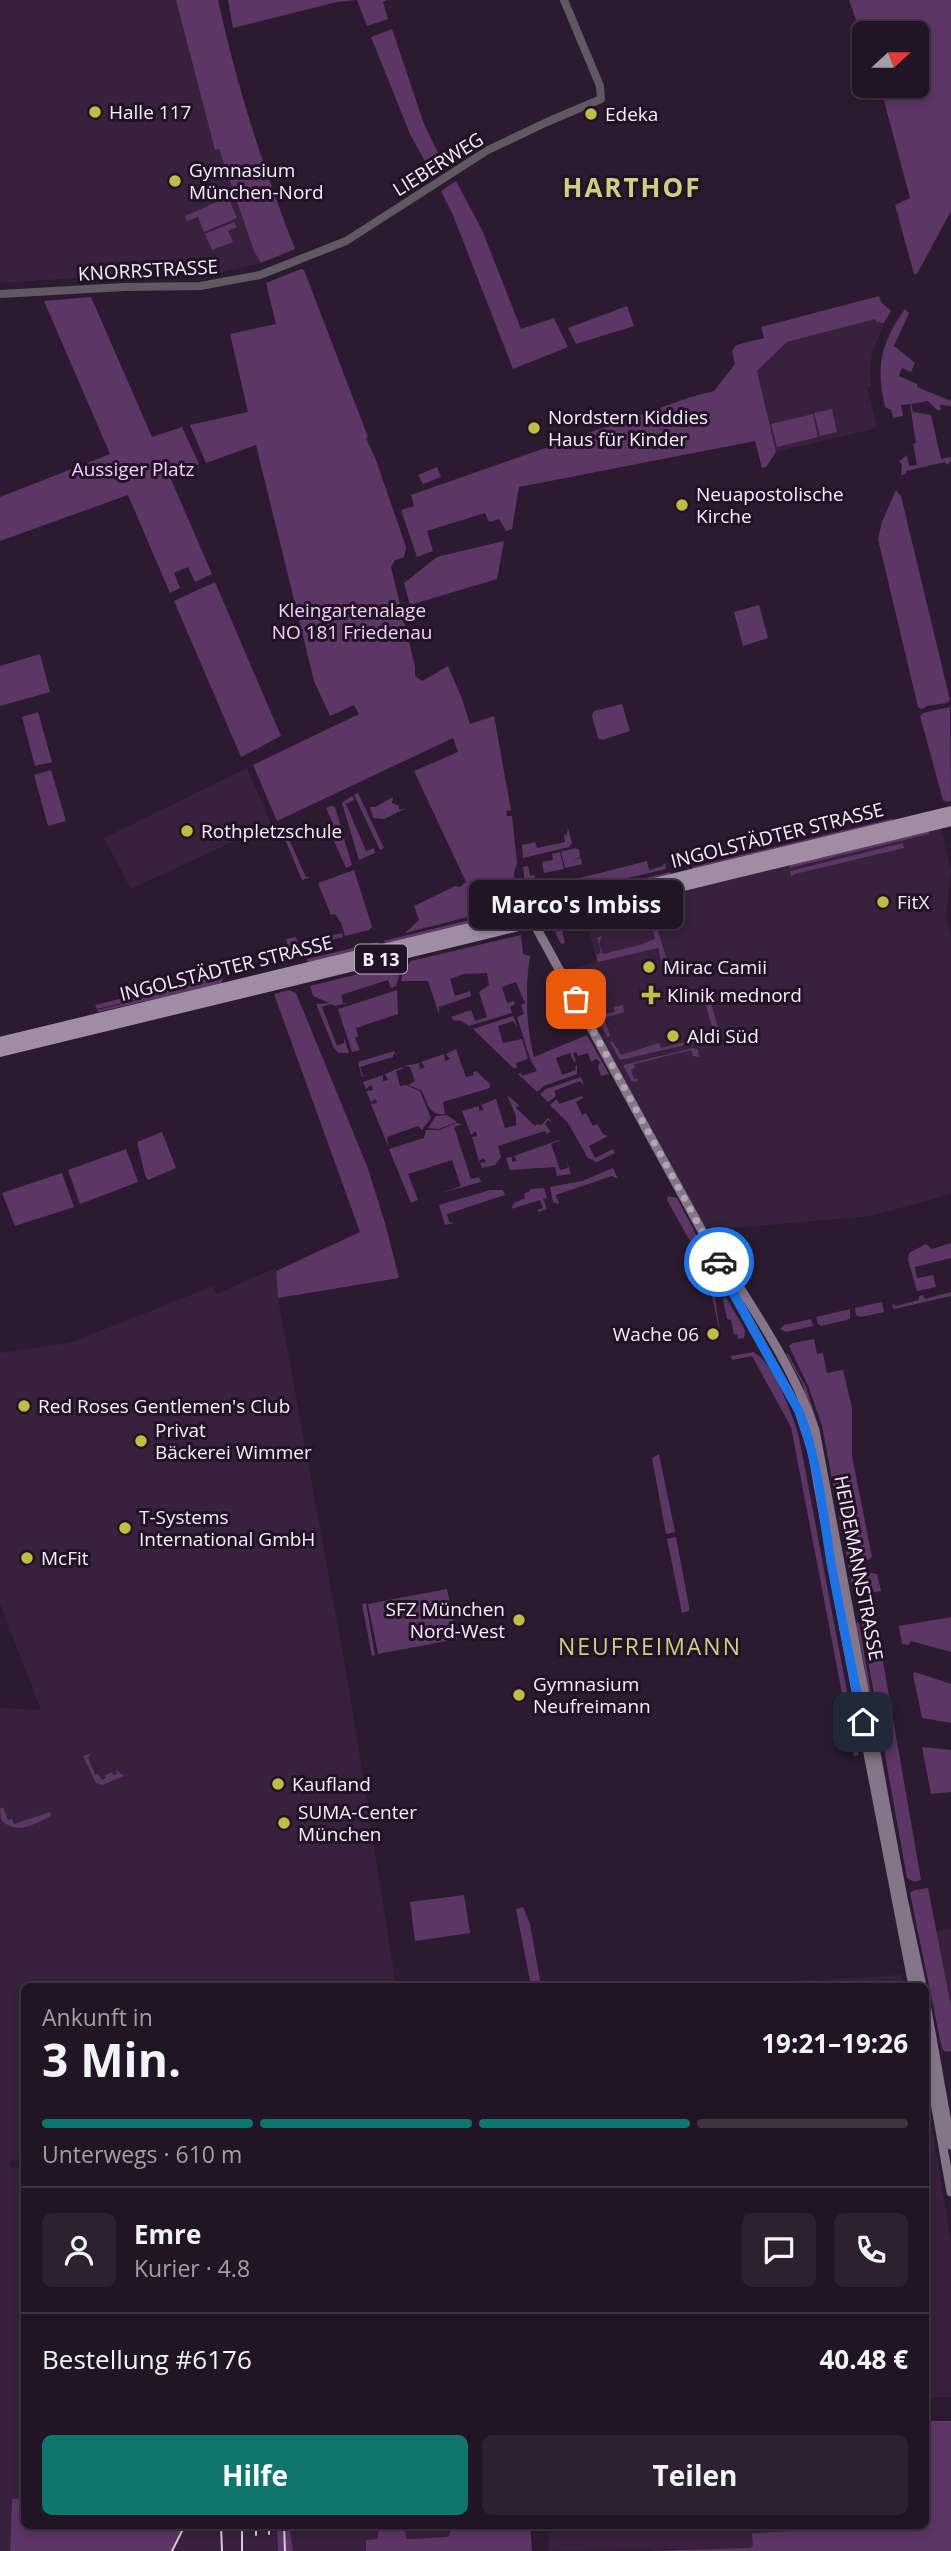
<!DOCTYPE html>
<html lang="de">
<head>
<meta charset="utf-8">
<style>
	:root { --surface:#211424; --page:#2d2131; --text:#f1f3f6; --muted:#a29ea6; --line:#3e3341; --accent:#0f766e }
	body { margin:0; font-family:"Open Sans",sans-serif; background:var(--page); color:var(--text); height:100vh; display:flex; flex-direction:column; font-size:26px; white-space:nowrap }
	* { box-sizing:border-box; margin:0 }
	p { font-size:23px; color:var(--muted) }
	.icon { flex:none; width:38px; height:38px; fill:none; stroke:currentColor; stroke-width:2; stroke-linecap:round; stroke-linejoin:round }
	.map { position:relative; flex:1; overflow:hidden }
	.panel { position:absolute; left:21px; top:1983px; width:908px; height:546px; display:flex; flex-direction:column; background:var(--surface); border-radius:10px; box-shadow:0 4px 10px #0003,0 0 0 2px var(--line) }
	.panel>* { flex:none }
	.needle { width:46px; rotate:69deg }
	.fabs { position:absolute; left:852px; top:21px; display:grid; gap:14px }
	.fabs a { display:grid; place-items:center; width:77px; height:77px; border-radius:10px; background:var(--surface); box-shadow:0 4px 10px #0003,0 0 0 2px var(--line); font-size:35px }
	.pin { position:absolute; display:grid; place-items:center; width:60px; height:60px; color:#fff; margin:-30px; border-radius:14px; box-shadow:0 4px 10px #0006 }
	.courier { position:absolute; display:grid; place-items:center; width:70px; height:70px; margin:-35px; border:5px solid #1a73e8; border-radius:50%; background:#fff; color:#222; box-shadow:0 2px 9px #0007 }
	.bubble { position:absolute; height:49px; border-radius:10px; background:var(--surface); box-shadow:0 4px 10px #0003,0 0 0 2px var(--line); font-size:23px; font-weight:700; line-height:49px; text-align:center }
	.head em { font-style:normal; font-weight:700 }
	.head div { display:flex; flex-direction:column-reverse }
	.head { display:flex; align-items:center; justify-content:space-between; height:119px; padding:0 21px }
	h1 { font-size:46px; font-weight:700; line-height:52px }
	.bar { display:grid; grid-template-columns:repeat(4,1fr); gap:10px 7px; align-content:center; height:84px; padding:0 21px }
	.bar i { height:9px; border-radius:5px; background:var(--line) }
	.bar .on { background:var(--accent) }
	.bar p { grid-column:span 4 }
	.line { display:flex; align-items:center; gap:18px; padding:0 21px; border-top:2px solid var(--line) }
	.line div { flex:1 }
	.round { display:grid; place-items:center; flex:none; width:74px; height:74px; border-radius:10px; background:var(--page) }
	.action { display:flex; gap:14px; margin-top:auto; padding:14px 21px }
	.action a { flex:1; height:80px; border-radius:10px; background:var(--accent); color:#fff; font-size:28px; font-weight:700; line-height:80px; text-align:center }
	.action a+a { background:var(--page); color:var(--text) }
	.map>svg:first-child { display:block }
</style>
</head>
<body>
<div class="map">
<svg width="951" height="2551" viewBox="0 0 951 2551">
	<rect width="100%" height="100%" fill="#2c1b30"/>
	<path fill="#37213c" d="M0,0H176L215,150L219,149L254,250L261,263L215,274L183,275L178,272H155L150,276L75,278L0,283Z
		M875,319L877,322L884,323L872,353L870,371L871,386L867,388L877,428L776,452L757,372L787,342Z
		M247,768L271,824L131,889L104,838Z
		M939,820L951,870L946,917L951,936V1194L871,1216L720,1229L705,1235L562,972L597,962L583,907Z
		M275,1268L278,1298L349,1688L396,1986H24V2159L10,2161L11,2168L24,2166V2498L12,2500L10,2551H0V1708L41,1710L0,1604V1353L70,1343L213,1286L217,1294Z
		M951,1929V2006L936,1932Z
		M901,1975L903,1986H707Z
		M926,2127H932L951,2242V2397H926Z
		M178,2525H378V2539L366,2540V2551H169Z
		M405,2525H454L448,2537L406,2539Z
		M548,2525H910V2526L753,2533V2546L749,2548L549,2551Z"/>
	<path fill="#5c3665" d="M176,0H218C236,83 263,168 295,249L261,263L254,251L219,149L215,150Z
		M228,0H387L383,2L388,19L367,26L357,0L337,2L233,28Z
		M849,0H951V211L917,274H914L895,205L910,198L880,86H917V33H864V42Z
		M392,29L424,124L444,165L431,172L410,134L371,37Z
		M456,181L482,230L521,329L554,318L568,347L513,369L453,215L441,191Z
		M228,197L237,218L204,232L198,217L187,221L185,216Z
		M234,222L237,227L228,231L233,242L212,250L205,234Z
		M301,269L304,270L368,437L366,438L376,460L406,547L404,557L395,560L391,567L415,667V676L422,681L448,666L462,699L470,724L494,716L511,810L506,811L507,816H512L517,863L514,873L517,902L515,905L405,933L419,920L414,906L455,886L460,887L466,882L414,771L458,752L453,738L277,821L253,765L359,714L354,705L330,716L314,681L256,445L206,463L190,425L248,412L230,334L276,324L266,283Z
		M879,296L881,302L891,311L884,323L876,322L875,319L787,342L757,371L776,452L766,467L762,468L755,441L519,487L512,529L506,531L499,519L489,522L485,513L427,531L433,551L417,557L401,510L414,506L411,495L691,397L714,391L735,364L732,351L736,345L764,338L761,327Z
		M91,297L152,437L182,427L199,464L170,477L212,574L195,582L188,567L174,573L180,588L170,593L128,495L0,541V497L110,454L44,301Z
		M627,306L634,326L576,344L568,328Z
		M905,309L909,313L894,346L915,363L911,372L902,368L899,376L917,384V387L951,401V406L940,405L941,410H937L928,401L911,404L913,412L931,415L941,459L950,457L951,461L947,465L945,462L906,471V474L901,475L902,465L899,461L907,455L909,466L917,465L913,444L916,443L910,404L901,405L903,416L893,418L891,410L885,407C876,367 880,344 905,309Z
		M832,409L837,432L820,436L814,413Z
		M813,414L818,437L777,447L771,424Z
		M437,467L441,477L423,484L418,475Z
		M896,490L901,496L950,700L947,703L927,706L922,709L918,707L878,539L882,522Z
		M504,541L497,579L410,605L404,583L437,557Z
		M215,582L281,736L241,757L174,601Z
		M759,605L768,638L743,646L734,612Z
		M40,654L50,692L0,706V666Z
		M622,704L630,731L602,740L598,738L592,716L594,711Z
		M950,707L951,801L946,802L943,800L920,716L923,713Z
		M38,712L52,762L35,766L22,717Z
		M51,770L66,821L48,826L34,775Z
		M358,793L384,848L380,850L354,795Z
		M352,796L354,800L346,804L366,851L374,848L375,853L359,860L342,803Z
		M393,797L392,803L399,806V810L407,808L384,819L373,818L370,807H375Z
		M331,806L335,807L341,827L331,833L333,824L326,808Z
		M895,818L883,825L692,871V867Z
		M568,828L572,843L569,847L523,858L522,845L535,842L537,848L565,842L564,835L567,834Z
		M341,829L352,865L346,868L331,834Z
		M928,830L929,834L789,868L791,864Z
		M287,835L306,877H310L302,880L284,837Z
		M903,843L904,848L795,874L791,877L790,871Z
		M575,848L579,850L580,857L573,860L581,858L582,864L565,868L561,852Z
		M560,852L564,869L544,873L542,862L553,860L552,854Z
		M647,861L649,870L663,866L665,862L666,869L527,902L523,867L528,866L530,876L534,875L537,887L544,886V887Z
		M354,870L372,927L369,930L345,936L341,923L335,914L331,915L318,883Z
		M670,872V875L604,890L601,893L551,905L549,902Z
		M650,905L670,970L664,972L658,948L598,962L596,955L601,953L597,938L602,936L599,944L603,954L639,945L655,939L648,911L636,912L639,907Z
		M478,918L466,925L387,944L383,941Z
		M580,921L581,926L562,931L565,943L561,944L555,932L556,928Z
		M342,933L343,937L292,949L288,947L286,939L296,937L298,944Z
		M521,935L523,954L530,956C525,986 526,1028 534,1057L587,1035L609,1074L601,1076L598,1067L600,1062L596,1059L591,1062L588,1053L578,1056L576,1052L573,1053L576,1061L574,1062L570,1053L556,1058L562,1075L576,1070L575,1066L577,1065V1074L544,1086L537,1092L518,1074L521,1073L522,1076L537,1071L530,1059L517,1017L524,1014L521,1005L525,1003L516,982L502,987L507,1003L514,1001L515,1004L510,1007L512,1013L469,1026L461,1021L453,1020L451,1017L471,1010L475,1021L487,1017L479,992L489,985L487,973L464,974L450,979L455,996L470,991L471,996L439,1007V1014L428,981H401L404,969L411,961Z
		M378,942L374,948L308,963L307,959Z
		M403,963L396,986L391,988L388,980L341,995L343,1003H348L335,1006L330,1004L322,1007L337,1046L344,1043V1038L349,1053H339L334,1048L316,1004L329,1003L313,996L310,986Z
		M220,974L223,978L183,988L223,979L221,984L98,1012L97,1010L170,992L97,1009L95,1005Z
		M706,987L721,1037L620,1060L610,1042L612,1041L621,1055L659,1043L661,1048L714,1034L701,989Z
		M289,990L296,993L367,1166L385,1223L399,1278L278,1298L276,1271L360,1232L274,994Z
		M397,990L398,1014L356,1028L358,1036L355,1038L360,1050L352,1052L338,1009Z
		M623,1005L624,1012L604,1018L610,1035L608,1038L596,1016L615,1012L614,1007Z
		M513,1016L518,1028L513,1021L498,1026L503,1043L522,1039L528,1059L516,1063L517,1068H513L473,1029Z
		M693,1048L698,1049L699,1057L693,1056L691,1050L634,1064L635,1068L631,1070L634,1079L637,1078L638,1081L632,1082L623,1065Z
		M456,1049L466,1077L474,1075L473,1072L476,1071L490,1084V1088L443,1102L445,1114C428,1116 429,1103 421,1090L408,1085L415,1081L410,1067L404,1066L419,1063L420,1069L425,1067L421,1062L444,1054L445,1061L450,1059L446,1054Z
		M394,1051L397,1056L394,1053L393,1057L360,1067L363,1076L369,1074L362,1077L358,1062Z
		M402,1067V1069L396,1071L400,1086L406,1085L420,1091L431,1118L422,1130L418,1126L387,1137L388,1146L371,1104L377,1103L376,1099L371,1102L366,1091L373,1090L371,1085L366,1089L363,1082L383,1075V1081L388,1080L385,1074Z
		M581,1077L584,1086L580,1081L554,1091L556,1096L548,1102L540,1094L546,1089Z
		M507,1095L519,1105L516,1108L535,1126L538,1124L541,1125L548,1118L552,1122L548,1120L545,1124L551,1132L547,1134L545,1131L498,1146L501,1157L495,1165L482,1168L480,1163L486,1162L484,1158L479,1161L472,1137L477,1136L476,1131L471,1135L462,1111L479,1106V1111L484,1110L481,1105L496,1099L505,1128L516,1125V1116Z
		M582,1096L583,1098L576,1102L582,1115L586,1113L593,1126L597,1124L603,1134L608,1136L589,1146L595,1158L613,1149L615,1153L597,1162L588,1158L568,1123L550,1105L557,1099L559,1104Z
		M447,1115L457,1122L439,1129L428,1128L436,1116Z
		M456,1123L462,1124L454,1127L471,1179L479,1177L481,1182L441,1193L461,1186L452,1160L408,1174L418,1200L411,1203L389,1149L424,1138L426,1130H440Z
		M162,1132L176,1168L148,1180L145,1175L137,1142Z
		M559,1140L562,1146L559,1141L551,1144L560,1170L568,1168L567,1162L571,1174L557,1176L555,1167L510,1170L506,1158L512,1157V1162L517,1161L514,1156Z
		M126,1149L138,1182L80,1204L68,1170Z
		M613,1168L618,1179L612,1176L556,1195L559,1204L553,1202L550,1187L582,1181Z
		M62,1173L74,1207L15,1226L2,1193Z
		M544,1188L547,1198L543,1199L547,1209L539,1212L537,1210L543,1208L540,1200L511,1209L514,1203L525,1198L524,1194L530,1191V1189Z
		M490,1190H503L505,1195L447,1214L449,1222L454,1223L445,1225L439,1205Z
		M668,1196L677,1198L708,1257L700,1259L667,1200Z
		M951,1243V1258L915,1267L917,1278L933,1275L936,1287L917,1291L908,1260L909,1253L926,1244L932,1249Z
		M713,1264L722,1282L721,1293L715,1298L721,1339L708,1275L703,1265Z
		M951,1292V1296L894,1309L892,1306L893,1304L896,1306L919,1300V1296L923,1295L925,1299Z
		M726,1297L745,1330L744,1338L738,1339L737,1334L734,1335L731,1320L727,1319L723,1299Z
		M882,1302L884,1312L861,1317L856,1315L855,1308Z
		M850,1309V1319L821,1326L818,1324L816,1317Z
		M811,1319L813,1326L786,1332L780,1329L784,1325Z
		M814,1339L817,1354L823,1353L827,1373L843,1370L852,1408V1456L872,1557L865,1562L862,1567L866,1572L877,1574L881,1591L857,1595L853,1590L822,1426L809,1388L789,1346L793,1343Z
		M754,1352C756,1355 760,1356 762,1359C776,1371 794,1419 799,1437L859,1755L854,1756L791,1427L752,1356L732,1360L731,1356Z
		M786,1354H788L806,1387L818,1425L845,1573L803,1385Z
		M659,1454L675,1532L666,1534L652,1458Z
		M676,1537L689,1606V1611L682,1613L667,1539Z
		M447,1589L457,1639L378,1654L368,1604Z
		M366,1603L375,1655L372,1656L362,1604Z
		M869,1613L875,1615L921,1880L914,1882L907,1878L862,1627L861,1617Z
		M951,1617V1652L911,1641L909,1645L902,1644L899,1626Z
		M856,1623H859L890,1804L865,1681V1669Z
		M915,1672L951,1684V1723L922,1718L913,1674Z
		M922,1747L951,1750V1792L931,1794Z
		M90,1754L91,1755L88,1757L95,1775L98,1774L102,1780L106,1778L105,1775L112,1772L113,1775L117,1774L116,1770L124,1776L102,1785L96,1783L83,1756Z
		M3,1807L8,1820L12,1819L14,1824L50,1812L51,1816C34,1824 18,1836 1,1820L0,1809Z
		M928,1888L951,2006V2051L946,2052L942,2049L910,1893L914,1890Z
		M464,1895L470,1933L415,1941L410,1902Z
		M523,1907L530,1924L541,1986H531L516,1909Z
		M926,2421H951V2551H643L749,2548L753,2546L752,2533L926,2525Z
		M24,2498V2525H183L171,2551H10L12,2499Z
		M277,2525H289L293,2551H278Z
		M378,2525H405L406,2539L448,2537L454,2525H530L532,2551H366V2540L378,2539Z"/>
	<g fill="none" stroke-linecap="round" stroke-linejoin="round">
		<path stroke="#615863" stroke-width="8" d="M0,294L124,287L200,286L260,275L346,241L488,150L547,122L601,99L600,86L564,0"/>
		<path stroke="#847688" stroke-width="9" d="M531,918L719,1262L732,1291L799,1411L812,1451L843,1624L913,1986
			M720,1263L728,1269C761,1321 795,1372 815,1430L903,1898L922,1986
			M926,2004L951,2145
			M926,2052L951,2192"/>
		<path stroke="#a08da4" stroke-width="10" d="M0,1042L951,811
			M0,1052L951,821"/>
		<path stroke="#d8cbda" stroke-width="2" d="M221,2525L222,2551
			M256,2525V2535
			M269,2525V2534
			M284,2525L285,2551
			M172,2551L185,2525
			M242,2551V2525"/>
	</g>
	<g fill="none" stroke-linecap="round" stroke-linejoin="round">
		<path stroke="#b1a4b4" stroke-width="7" stroke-dasharray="0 12.6" d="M576,999L719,1262"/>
		<path stroke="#1a73e8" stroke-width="9" d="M719,1262L732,1291L799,1411C818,1460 823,1512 831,1563C841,1616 852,1669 863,1722"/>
	</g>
	<g fill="#bebf42" stroke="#221226" stroke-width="2.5">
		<circle cx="95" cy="112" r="7"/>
		<circle cx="591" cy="114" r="7"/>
		<circle cx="175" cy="181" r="7"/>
		<circle cx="534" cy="428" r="7"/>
		<circle cx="682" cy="505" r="7"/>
		<circle cx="187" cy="831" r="7"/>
		<circle cx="883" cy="902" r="7"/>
		<circle cx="649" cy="967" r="7"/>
		<path d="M647.5 984.5h7v7h7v7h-7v7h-7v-7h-7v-7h7z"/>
		<circle cx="673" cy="1036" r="7"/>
		<circle cx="713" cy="1334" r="7"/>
		<circle cx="24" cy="1406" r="7"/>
		<circle cx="141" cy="1441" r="7"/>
		<circle cx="125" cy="1528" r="7"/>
		<circle cx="27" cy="1558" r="7"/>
		<circle cx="519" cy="1620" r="7"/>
		<circle cx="519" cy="1695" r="7"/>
		<circle cx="278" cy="1784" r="7"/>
		<circle cx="284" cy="1823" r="7"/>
	</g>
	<g text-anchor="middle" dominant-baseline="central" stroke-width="6" stroke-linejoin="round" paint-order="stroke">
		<rect fill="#221226" stroke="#b8abbb" stroke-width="2" x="355" y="944.5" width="52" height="29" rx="5"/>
		<g font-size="18" font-weight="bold" fill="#f9edfb">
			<text x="381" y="959">B 13</text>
		</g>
		<g font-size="19" fill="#f9edfb" stroke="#221226" text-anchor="start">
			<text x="109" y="112">Halle 117</text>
			<text x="605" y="114">Edeka</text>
			<text x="189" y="170">Gymnasium<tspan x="189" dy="22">München-Nord</tspan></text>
			<text x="548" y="417">Nordstern Kiddies<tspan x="548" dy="22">Haus für Kinder</tspan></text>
			<text x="696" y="494">Neuapostolische<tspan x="696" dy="22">Kirche</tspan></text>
			<text x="201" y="831">Rothpletzschule</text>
			<text x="897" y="902">FitX</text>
			<text x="663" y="967">Mirac Camii</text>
			<text x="667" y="995">Klinik mednord</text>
			<text x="687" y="1036">Aldi Süd</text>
			<text x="699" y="1334" text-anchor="end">Wache 06</text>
			<text x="38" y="1406">Red Roses Gentlemen's Club</text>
			<text x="155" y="1430">Privat<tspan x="155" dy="22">Bäckerei Wimmer</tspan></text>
			<text x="139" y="1517">T-Systems<tspan x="139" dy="22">International GmbH</tspan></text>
			<text x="41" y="1558">McFit</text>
			<text x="505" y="1609" text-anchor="end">SFZ München<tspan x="505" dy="22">Nord-West</tspan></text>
			<text x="533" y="1684">Gymnasium<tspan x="533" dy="22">Neufreimann</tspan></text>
			<text x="292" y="1784">Kaufland</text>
			<text x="298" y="1812">SUMA-Center<tspan x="298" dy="22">München</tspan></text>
		</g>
		<g font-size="19" fill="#f9edfb" stroke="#221226">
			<text transform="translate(438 164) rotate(-32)">LIEBERWEG</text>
			<text transform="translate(148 270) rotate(-3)">KNORRSTRASSE</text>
			<text transform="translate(777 835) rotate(-14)">INGOLSTÄDTER STRASSE</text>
			<text transform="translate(226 968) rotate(-14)">INGOLSTÄDTER STRASSE</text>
			<text transform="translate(859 1568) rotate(79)">HEIDEMANNSTRASSE</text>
		</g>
		<g font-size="19" fill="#eed2f5" stroke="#221226">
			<text x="133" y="469">Aussiger Platz</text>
			<text x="352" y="610">Kleingartenalage<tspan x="352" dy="22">NO 181 Friedenau</tspan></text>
		</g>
		<g font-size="23" letter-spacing="2" fill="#cdcf81" stroke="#221226">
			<text x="650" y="1646">NEUFREIMANN</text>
		</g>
		<g font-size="26" font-weight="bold" letter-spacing="2" fill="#cdcf81" stroke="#221226">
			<text x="632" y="187">HARTHOF</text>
		</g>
	</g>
</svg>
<div class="fabs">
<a><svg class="needle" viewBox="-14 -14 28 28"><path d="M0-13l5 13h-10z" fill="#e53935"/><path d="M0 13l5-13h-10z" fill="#a29ea6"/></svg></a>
</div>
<div class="pin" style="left:576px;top:999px;background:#ea580c"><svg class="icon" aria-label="bag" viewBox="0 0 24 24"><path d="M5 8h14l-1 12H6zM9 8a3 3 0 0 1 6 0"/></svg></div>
<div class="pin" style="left:863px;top:1722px;background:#1f2937"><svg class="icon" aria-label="home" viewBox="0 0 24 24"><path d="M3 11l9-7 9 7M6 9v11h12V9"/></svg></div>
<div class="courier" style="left:719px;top:1262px"><svg class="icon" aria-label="car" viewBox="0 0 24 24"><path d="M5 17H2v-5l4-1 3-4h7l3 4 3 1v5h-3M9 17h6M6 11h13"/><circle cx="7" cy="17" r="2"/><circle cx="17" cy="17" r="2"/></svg></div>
<div class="bubble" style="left:469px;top:880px;width:214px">Marco's Imbiss</div>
<section class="panel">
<div class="head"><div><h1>3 Min.</h1><p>Ankunft in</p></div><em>19:21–19:26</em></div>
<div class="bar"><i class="on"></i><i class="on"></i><i class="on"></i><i></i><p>Unterwegs · 610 m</p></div>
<div class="line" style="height:126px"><a class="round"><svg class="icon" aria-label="person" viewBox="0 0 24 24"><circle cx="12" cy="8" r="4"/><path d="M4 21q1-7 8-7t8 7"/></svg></a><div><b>Emre</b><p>Kurier · 4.8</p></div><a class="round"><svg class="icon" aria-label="chat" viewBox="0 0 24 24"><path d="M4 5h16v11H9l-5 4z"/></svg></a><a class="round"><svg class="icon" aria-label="phone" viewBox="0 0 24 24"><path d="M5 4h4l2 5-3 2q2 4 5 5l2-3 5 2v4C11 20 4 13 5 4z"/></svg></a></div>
<div class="line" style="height:91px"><div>Bestellung #6176</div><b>40.48 €</b></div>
<div class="action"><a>Hilfe</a><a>Teilen</a></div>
</section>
</div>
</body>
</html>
